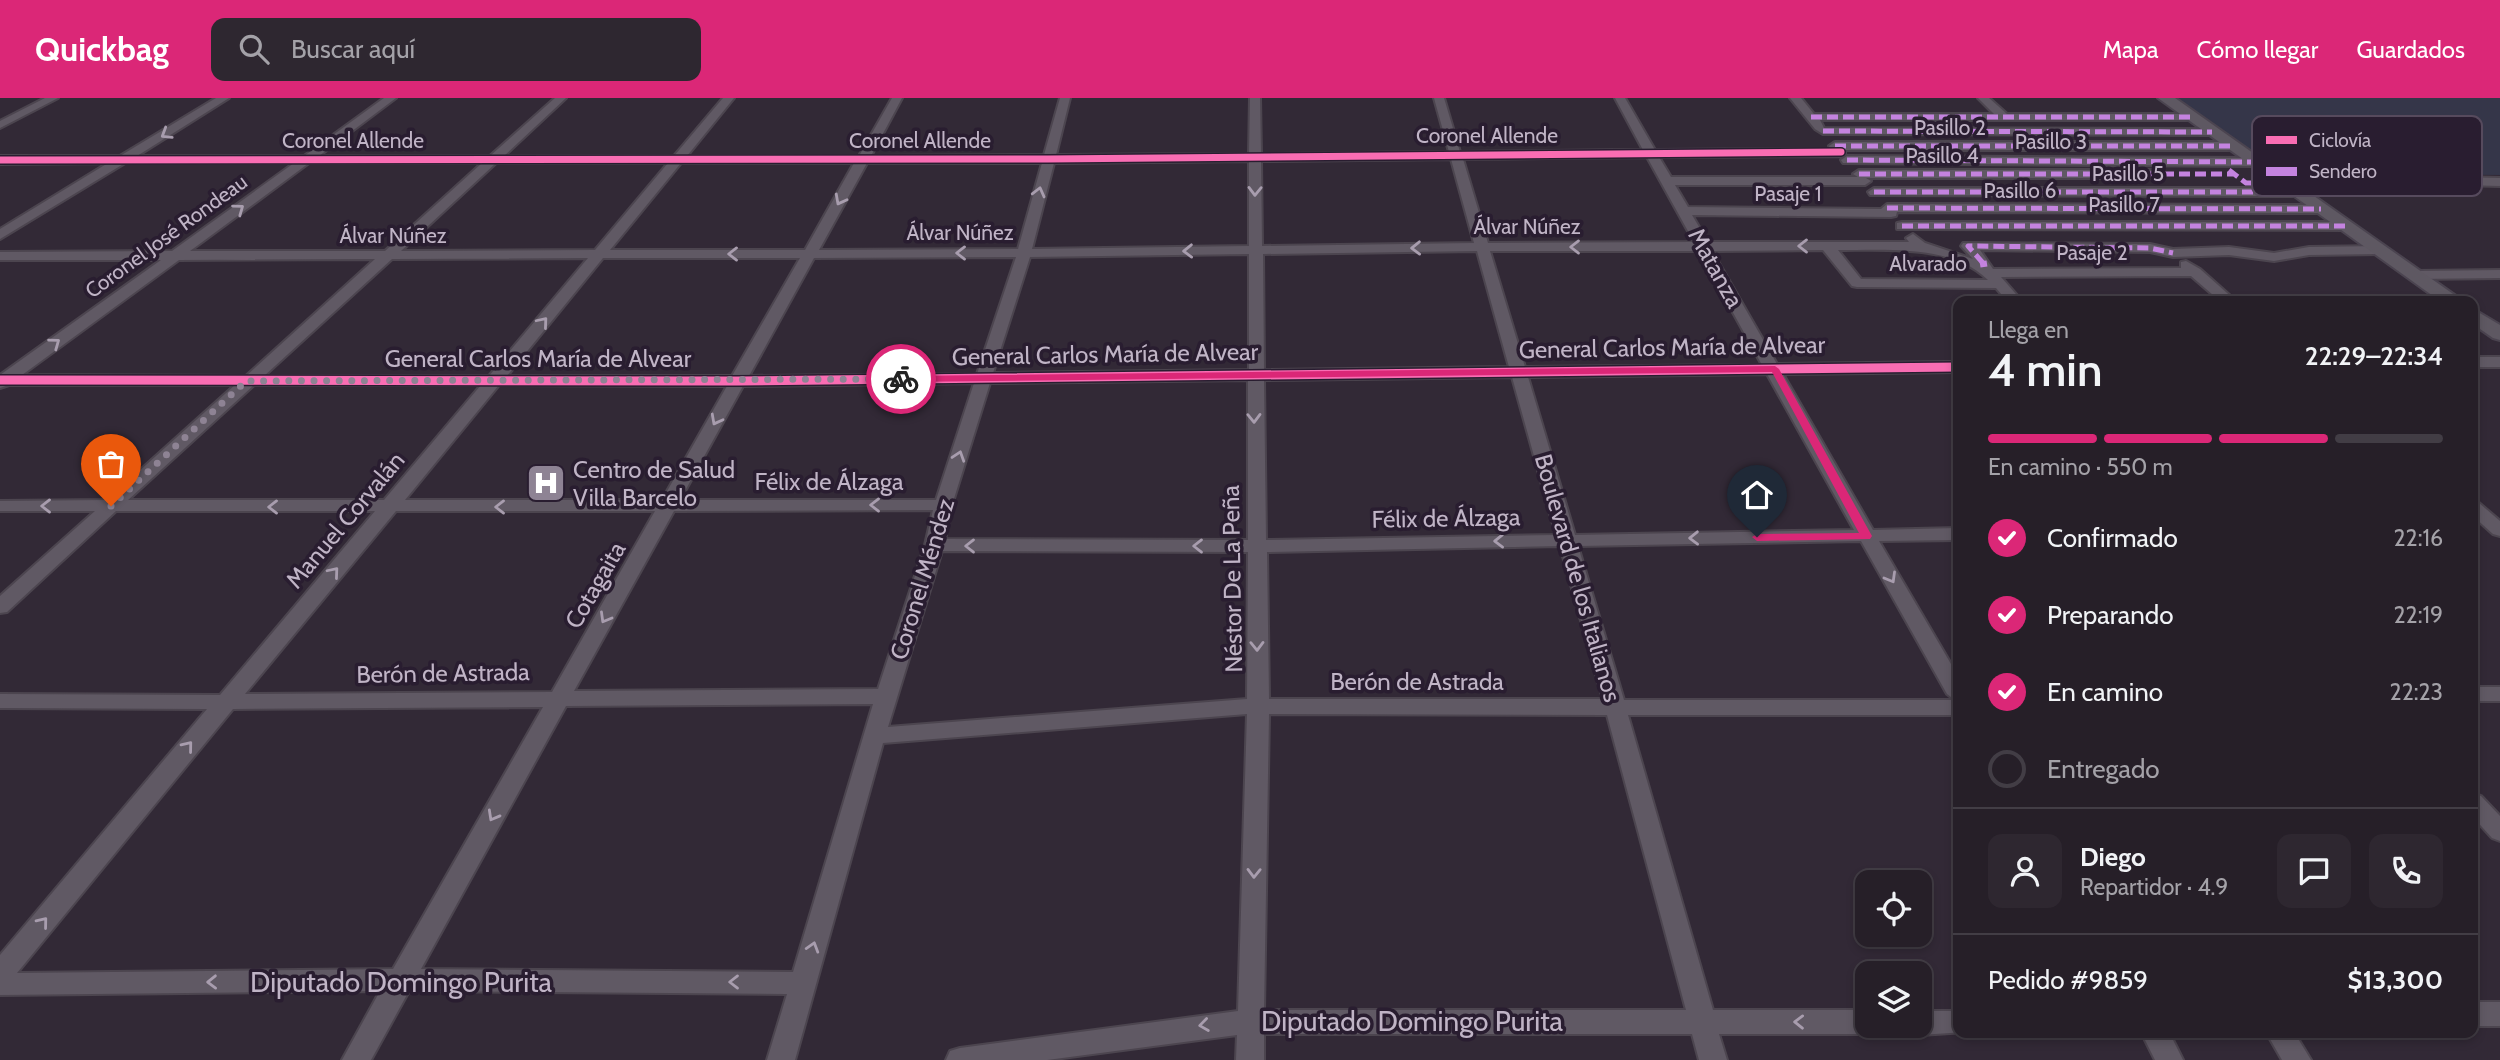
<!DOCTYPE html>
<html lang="es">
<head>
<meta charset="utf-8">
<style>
	:root { --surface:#261f28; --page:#2e2730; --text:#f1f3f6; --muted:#a4a2a8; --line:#423d45; --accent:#db2777 }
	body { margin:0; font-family:Cabin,sans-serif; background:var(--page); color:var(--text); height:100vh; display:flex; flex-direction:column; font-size:26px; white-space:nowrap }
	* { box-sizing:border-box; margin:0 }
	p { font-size:23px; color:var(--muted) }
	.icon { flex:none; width:38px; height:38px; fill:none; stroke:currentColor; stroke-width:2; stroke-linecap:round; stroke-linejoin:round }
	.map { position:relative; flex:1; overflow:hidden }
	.drawer { position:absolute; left:1953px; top:198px; width:525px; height:742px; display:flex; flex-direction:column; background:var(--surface); border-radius:14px; box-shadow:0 4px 10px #0003,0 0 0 2px var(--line) }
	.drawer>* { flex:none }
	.controls { position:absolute; left:1855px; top:772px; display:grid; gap:14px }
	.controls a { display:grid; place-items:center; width:77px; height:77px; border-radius:14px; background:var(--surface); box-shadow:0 4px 10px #0003,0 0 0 2px var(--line); font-size:35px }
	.pin { position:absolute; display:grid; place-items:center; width:60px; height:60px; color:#fff; margin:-72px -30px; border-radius:50% 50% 50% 0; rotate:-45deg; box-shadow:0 0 7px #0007 }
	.pin .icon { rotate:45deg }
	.courier { position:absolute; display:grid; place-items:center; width:70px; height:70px; margin:-35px; border:5px solid #db2777; border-radius:50%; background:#fff; color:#222; box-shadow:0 2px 9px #0007 }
	.head em { font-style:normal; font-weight:600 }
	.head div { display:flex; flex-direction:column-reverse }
	.head { display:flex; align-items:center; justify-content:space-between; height:119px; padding:0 35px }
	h1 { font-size:46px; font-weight:600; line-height:52px }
	.bar { display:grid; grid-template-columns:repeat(4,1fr); gap:10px 7px; align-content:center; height:84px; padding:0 35px }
	.bar i { height:9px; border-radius:5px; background:var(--line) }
	.bar .on { background:var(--accent) }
	.bar p { grid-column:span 4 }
	.line { display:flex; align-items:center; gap:18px; padding:0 35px; border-top:2px solid var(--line) }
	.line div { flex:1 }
	.round { display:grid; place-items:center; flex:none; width:74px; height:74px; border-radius:14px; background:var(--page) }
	ol { padding:0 35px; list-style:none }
	li { display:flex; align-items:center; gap:21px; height:77px }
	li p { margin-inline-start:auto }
	li .icon { padding:7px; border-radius:50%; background:var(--accent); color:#fff; stroke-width:4 }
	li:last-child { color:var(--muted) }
	li i { width:38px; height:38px; border:4px solid var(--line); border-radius:50% }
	header { display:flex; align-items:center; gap:42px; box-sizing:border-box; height:98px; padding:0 35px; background:var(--accent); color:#fff }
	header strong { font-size:33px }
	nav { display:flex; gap:38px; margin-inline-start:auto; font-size:24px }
	.search { width:490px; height:63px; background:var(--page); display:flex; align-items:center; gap:18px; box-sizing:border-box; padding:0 24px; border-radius:14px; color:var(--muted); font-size:26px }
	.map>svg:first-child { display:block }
</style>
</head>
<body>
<header>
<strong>Quickbag</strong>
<div class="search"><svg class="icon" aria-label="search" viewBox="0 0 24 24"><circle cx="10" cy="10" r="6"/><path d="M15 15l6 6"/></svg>Buscar aquí</div>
<nav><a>Mapa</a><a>Cómo llegar</a><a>Guardados</a></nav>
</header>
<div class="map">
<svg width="2500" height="962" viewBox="0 0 2500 962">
	<rect width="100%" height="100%" fill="#322936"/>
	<path fill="#353649" d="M2175,0H2500V77L2289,75L2275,70Z"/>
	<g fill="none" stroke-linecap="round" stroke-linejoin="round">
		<g stroke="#4c454f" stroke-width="4">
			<path id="minor" d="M45,0H58L0,30V23Z
				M216,0H229L137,58H304L384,0H396L319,58H490L555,0H566L504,58H674L723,0H734L687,58H859L892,0H902L871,58L1044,57L1060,0H1070L1056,57L1249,56L1250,0H1260L1261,56L1449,54L1434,0H1444L1460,54L1643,52L1615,0H1625L1655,52L1831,51L1829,48L1835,44H2233L2239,48L2233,52H1845V57L1841,58L1659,59L1671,79H1858L1853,76L1859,72H2156L2162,76L2156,80H1866L1871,83L1865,87H1675L1688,109L1881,111L1887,106L2321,107L2327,111L2321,115L1897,114L1896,118L1891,119L1692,117L1708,144H1909L1906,140L1913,136L1925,145L1973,161L1961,148L1963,145L2150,146L2173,151L2229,149L2274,155L2309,149L2380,148L2387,152L2380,156L2309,157L2274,163L2229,157L2173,159L2150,154L1980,152L1993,171L2181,170V164L2186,163L2200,171L2236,203H2220L2191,178L2001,179L2022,203H2007L1996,190L1857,189L1852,188L1823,152L1712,153L1777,266L1958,264V274L1783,276L1873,432L1958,430V442L1879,443L1958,578V617H1628L1713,912H1867V928H1879L1877,932L1867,936H1719L1727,962H1699L1692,936H1264V962H1236L1237,937L1047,962H946L950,953L960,950L1238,913L1247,616L883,645L795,962H767L787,896L409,893L371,962H342L380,893L0,897V857L207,611L0,610V596L220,597L375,413H116L7,514L0,515V498L95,413H0V403L107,402L235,287H9L0,290V277L161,162H0V154L172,153L294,65H125L0,141V131L108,65L0,66V58H120ZM1647,59L1694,144L1488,145L1463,61ZM1451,61L1474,145L1262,148L1261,63ZM1249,63V148L1032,151L1054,65ZM309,65H482L385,153H190ZM496,65H668L595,152L401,153ZM681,65H854L805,152H610ZM867,65H1042L1018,151L819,152ZM1838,152C1885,152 1952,146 1988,182L1861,181ZM1477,153L1509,269L1264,272L1263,156ZM1490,153H1699L1762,267L1525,269ZM1249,156V272L993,275L1030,159ZM1016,159L977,276L749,278L814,160ZM588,160L489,278H264L392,161ZM603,160H800L732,278H507ZM375,161L246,278L22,277L179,162ZM1767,276L1854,432L1575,437L1528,279ZM1512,279L1556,437L1266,442L1264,282ZM1248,282V442L945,441L952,407L990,285ZM974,285L936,402H680L743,288ZM254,287H481L384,402H128ZM499,287L727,288L662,402H405ZM933,412L925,447L878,591L574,593L674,413ZM396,413H655L552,594L245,596ZM1861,443L1947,596L1955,602H1624L1578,448ZM1560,448L1603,601H1269L1267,454ZM942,453L1248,454L1247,601L888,629ZM873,606L793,874L421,871L566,608ZM543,609L393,871L17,875L233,611ZM1269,616L1607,617L1686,912H1264Z
				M1790,0H1801L1814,16H1994L1978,0H1989L2007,16H2191L2197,19L2191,22H1820L1824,30L2212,31L2218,34L2212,37L1823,36L1815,31Z
				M1847,58L2255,60L2261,64L2255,68L1843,65L1841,62Z
				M2278,75L2500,80V88L2274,82V76Z
				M1874,90H2298L2304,94L2298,98L1870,97L1868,94Z
				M1902,124H2346L2353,128L2346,132L1897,131V125Z
				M2500,172V180L2416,181L2409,177L2416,173Z
				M2473,259H2500V269H2473Z
				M2473,404L2479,405L2500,423V438L2493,436L2473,418Z
				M2473,589H2500V603H2473Z
				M2473,695L2481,698L2500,718V743L2492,740L2473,719Z
				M2473,904H2500V928H2473Z
				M1920,913H1958V934H1965L1920,937L1910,933L1908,928H1920Z
				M2141,934H2169L2183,962H2155Z
				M2266,934H2294L2311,962H2282Z"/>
		</g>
		<g stroke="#4b4450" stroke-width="4">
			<path id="secondary" d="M2158,0H2175L2463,203H2440Z
				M2473,211L2500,227V242L2493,240L2473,226Z"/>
		</g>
		<use href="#minor" fill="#605964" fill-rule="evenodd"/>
		<use href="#secondary" fill="#5e5862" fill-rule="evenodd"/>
		<path stroke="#c483df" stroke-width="5" stroke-dasharray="11 5" stroke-linecap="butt" d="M1811,19H2191
			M1823,33L2212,34
			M1835,48H2233
			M1847,62L2255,64
			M2229,72L2246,85H2285
			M1859,76H2234
			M1874,94H2298
			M1887,110L2321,111
			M1902,128H2346
			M1983,165L1968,148L2150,150L2173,155"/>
		<path stroke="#c483df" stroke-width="7" stroke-dasharray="14 7" stroke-linecap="butt" d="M1983,163L1984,169"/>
		<g stroke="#291d30" stroke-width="10">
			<path id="cycleway-far1" d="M0,62L1048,61L1841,54"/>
		</g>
		<g stroke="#291d30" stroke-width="12">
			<path id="cycleway" d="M0,282L737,283L1958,269"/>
		</g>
		<use href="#cycleway-far1" stroke="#f96db3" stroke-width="7"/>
		<use href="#cycleway" stroke="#f96db3" stroke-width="9"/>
	</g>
	<defs><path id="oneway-chevron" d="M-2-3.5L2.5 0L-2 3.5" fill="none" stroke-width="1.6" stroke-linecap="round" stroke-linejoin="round" transform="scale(1.75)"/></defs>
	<g stroke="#a89dae">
		<use href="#oneway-chevron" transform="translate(166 36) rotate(148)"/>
		<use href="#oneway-chevron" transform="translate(1255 93) rotate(91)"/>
		<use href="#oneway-chevron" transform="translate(1039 94) rotate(-76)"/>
		<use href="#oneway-chevron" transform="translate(840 102) rotate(118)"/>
		<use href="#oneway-chevron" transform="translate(239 111) rotate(-36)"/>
		<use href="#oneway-chevron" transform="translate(1803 148) rotate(180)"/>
		<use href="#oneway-chevron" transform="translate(1575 149) rotate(180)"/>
		<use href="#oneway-chevron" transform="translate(1416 150) rotate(179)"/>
		<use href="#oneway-chevron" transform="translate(1188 153) rotate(179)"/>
		<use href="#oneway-chevron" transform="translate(961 155) rotate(180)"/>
		<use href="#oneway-chevron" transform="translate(733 156) rotate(180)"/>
		<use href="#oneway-chevron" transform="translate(543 224) rotate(-50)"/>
		<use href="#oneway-chevron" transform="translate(55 245) rotate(-36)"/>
		<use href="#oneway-chevron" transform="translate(1254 320) rotate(89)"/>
		<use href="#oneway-chevron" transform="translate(716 322) rotate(118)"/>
		<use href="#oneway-chevron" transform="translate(959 358) rotate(-72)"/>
		<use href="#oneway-chevron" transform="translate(875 407) rotate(180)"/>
		<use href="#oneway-chevron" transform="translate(46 408) rotate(180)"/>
		<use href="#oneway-chevron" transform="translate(273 409) rotate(-180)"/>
		<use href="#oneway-chevron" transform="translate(500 409) rotate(180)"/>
		<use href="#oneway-chevron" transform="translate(1694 440) rotate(179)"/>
		<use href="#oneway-chevron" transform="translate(1499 443) rotate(179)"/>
		<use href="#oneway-chevron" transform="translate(970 448) rotate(-180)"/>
		<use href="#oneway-chevron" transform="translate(1198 448) rotate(-180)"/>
		<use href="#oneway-chevron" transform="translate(334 474) rotate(-50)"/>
		<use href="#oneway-chevron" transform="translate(1891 480) rotate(60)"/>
		<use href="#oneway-chevron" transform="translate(605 520) rotate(120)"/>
		<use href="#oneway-chevron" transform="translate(1257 548) rotate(89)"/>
		<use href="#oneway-chevron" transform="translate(188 648) rotate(-51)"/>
		<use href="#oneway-chevron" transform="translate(493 718) rotate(119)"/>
		<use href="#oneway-chevron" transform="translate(1254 775) rotate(91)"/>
		<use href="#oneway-chevron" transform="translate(43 824) rotate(-51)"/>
		<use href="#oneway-chevron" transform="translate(813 849) rotate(-73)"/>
		<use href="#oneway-chevron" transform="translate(212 884) rotate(179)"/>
		<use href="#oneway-chevron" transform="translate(734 884) rotate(-180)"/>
		<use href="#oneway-chevron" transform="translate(1799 924) rotate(-179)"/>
		<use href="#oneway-chevron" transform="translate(1204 927) rotate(172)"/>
	</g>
	<path fill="#db2777" d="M1775,268L1779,271L1872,438L1870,441L1757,443L1752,439L1757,436L1859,435L1772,274L901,284L896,281L901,278Z"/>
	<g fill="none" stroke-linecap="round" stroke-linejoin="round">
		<path stroke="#8e8394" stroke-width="7" stroke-dasharray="0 12.6" d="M111,408L246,283L901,281"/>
	</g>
	<defs>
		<g id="hospital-square" transform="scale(2.0125)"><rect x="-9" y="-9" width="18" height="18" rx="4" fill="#8e8394" stroke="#291d30"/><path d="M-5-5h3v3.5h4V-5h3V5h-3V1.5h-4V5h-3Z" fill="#fff"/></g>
	</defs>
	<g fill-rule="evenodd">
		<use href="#hospital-square" x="546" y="385"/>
	</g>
	<g text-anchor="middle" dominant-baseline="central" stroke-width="7" stroke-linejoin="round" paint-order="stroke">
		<g font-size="21" fill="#c0b4c6" stroke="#291d30">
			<text x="1950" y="29">Pasillo 2</text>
			<text x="1487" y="37">Coronel Allende</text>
			<text x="353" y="42">Coronel Allende</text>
			<text x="920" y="42">Coronel Allende</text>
			<text x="2051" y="43">Pasillo 3</text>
			<text x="1942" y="57">Pasillo 4</text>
			<text x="2128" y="75">Pasillo 5</text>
			<text x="2020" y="92">Pasillo 6</text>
			<text x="1788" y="95">Pasaje 1</text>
			<text x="2124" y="106">Pasillo 7</text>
			<text x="1527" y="128">Álvar Núñez</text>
			<text x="960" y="134">Álvar Núñez</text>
			<text x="393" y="137">Álvar Núñez</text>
			<text transform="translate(166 138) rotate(-36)">Coronel José Rondeau</text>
			<text x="2092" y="154">Pasaje 2</text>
			<text x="1928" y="165">Alvarado</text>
		</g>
		<g font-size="24" fill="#c0b4c6" stroke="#291d30">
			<text transform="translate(1716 170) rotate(61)">Matanza</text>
			<text transform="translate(1672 249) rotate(-1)">General Carlos María de Alvear</text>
			<text transform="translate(1105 256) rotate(-1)">General Carlos María de Alvear</text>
			<text x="538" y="260">General Carlos María de Alvear</text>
			<text x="829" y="383">Félix de Álzaga</text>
			<text transform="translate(1446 420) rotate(-1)">Félix de Álzaga</text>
			<text transform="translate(345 422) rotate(-50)">Manuel Corvalán</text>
			<text transform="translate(1578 480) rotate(74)">Boulevard de los Italianos</text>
			<text transform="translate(922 481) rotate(-73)">Coronel Méndez</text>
			<text transform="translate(1232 481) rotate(-91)">Néstor De La Peña</text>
			<text transform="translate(595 487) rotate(-60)">Cotagaita</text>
			<text transform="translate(443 575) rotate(-1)">Berón de Astrada</text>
			<text x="1417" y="583">Berón de Astrada</text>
		</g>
		<g font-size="24" fill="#c0b4c6" stroke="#291d30" text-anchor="start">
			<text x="573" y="371">Centro de Salud<tspan x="573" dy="28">Villa Barcelo</tspan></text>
		</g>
		<g font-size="28" fill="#c0b4c6" stroke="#291d30">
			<text x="401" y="884">Diputado Domingo Purita</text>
			<text x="1412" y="923">Diputado Domingo Purita</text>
		</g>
	</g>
	<rect x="2252" y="18" width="230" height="80" rx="10" fill="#291d30" stroke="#564a5d" stroke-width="2"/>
	<rect x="2266" y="38" width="31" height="8" fill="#f96db3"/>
	<rect x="2266" y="69" width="31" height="9" fill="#c483df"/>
	<g font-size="19" fill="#c0b4c6">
		<text x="2309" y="49">Ciclovía</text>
		<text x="2309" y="80">Sendero</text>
	</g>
</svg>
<div class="controls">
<a><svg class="icon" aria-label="locate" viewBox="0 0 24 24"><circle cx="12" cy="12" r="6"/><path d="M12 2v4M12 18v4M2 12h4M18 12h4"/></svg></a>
<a><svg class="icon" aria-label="layers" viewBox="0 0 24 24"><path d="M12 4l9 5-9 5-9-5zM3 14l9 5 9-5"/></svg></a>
</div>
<div class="pin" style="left:111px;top:408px;background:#ea580c"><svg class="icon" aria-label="bag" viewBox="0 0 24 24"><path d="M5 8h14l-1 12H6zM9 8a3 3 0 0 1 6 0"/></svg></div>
<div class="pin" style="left:1757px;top:439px;background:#1f2937"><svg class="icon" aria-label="home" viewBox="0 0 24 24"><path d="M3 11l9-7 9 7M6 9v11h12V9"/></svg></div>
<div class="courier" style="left:901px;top:281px"><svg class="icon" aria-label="bike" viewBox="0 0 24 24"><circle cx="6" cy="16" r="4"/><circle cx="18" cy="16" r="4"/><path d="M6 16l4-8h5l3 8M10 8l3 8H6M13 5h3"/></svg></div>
<section class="drawer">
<div class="head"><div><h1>4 min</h1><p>Llega en</p></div><em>22:29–22:34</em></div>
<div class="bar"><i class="on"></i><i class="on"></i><i class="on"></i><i></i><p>En camino · 550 m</p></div>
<ol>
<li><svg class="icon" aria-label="check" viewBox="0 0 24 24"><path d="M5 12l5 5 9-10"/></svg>Confirmado<p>22:16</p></li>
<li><svg class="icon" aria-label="check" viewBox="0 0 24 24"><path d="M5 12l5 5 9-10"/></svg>Preparando<p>22:19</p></li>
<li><svg class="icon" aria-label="check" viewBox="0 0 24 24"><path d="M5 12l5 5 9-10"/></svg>En camino<p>22:23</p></li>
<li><i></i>Entregado</li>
</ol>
<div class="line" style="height:126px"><a class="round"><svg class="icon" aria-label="person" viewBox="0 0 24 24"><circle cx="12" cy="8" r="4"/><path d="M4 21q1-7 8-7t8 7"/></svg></a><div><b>Diego</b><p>Repartidor · 4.9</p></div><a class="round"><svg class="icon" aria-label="chat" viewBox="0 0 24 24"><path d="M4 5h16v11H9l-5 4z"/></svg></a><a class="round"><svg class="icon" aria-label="phone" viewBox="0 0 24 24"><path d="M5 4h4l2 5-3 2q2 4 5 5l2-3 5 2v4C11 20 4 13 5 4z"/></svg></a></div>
<div class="line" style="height:91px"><div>Pedido #9859</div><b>$13,300</b></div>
</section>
</div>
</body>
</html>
